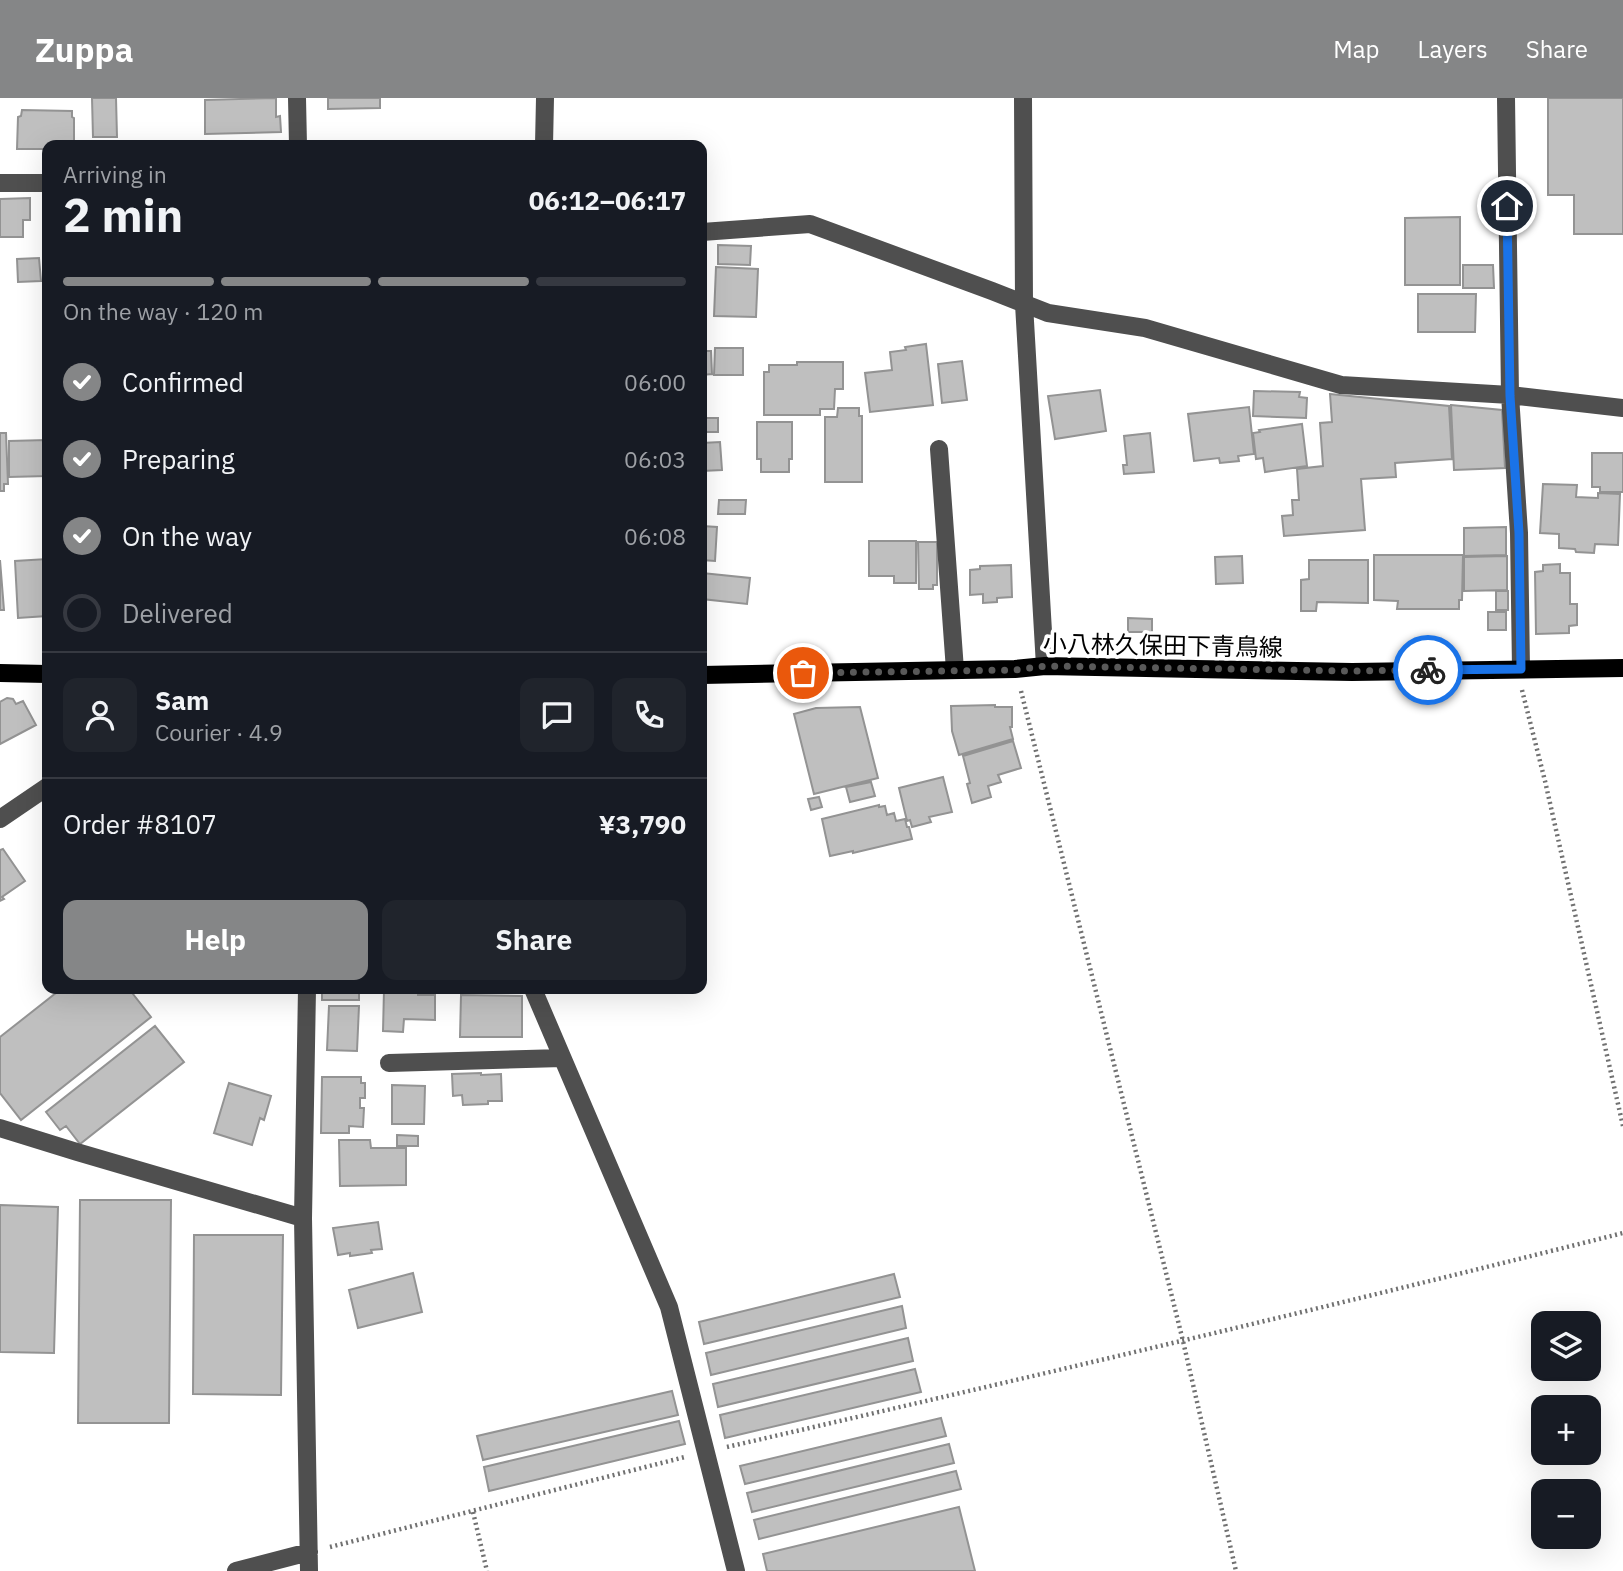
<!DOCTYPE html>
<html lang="en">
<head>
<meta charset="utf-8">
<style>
	:root { --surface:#171b24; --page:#20242c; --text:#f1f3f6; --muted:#9ea1a6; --line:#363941; --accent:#858687 }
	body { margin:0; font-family:"IBM Plex Sans","Noto Sans JP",sans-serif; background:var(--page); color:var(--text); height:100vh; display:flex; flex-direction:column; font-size:26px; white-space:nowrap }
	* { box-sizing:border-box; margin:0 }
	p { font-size:23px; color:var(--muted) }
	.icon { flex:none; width:38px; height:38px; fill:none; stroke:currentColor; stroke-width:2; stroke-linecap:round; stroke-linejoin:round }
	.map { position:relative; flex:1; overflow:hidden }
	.drawer { position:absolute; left:42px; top:42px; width:665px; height:854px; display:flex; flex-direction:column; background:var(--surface); border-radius:14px; box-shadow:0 7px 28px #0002 }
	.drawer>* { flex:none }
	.controls { position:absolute; left:1531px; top:1213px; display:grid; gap:14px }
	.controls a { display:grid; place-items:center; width:70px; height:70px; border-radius:14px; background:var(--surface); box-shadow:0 7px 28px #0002; font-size:35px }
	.pin { position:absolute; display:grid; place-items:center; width:60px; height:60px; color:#fff; margin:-30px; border:4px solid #fff; border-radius:50%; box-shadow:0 2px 7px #0007 }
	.courier { position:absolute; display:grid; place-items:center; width:70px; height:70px; margin:-35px; border:5px solid #1a73e8; border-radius:50%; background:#fff; color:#222; box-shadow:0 2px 9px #0007 }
	.head em { font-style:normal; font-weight:700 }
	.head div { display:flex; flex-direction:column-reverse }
	.head { display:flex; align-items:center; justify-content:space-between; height:119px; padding:0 21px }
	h1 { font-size:46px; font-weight:700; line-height:52px }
	.bar { display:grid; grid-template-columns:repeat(4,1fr); gap:10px 7px; align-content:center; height:84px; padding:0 21px }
	.bar i { height:9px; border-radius:5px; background:var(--line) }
	.bar .on { background:var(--accent) }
	.bar p { grid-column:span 4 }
	.line { display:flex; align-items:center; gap:18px; padding:0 21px; border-top:2px solid var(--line) }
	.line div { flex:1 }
	.round { display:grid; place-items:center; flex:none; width:74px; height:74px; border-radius:14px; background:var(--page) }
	ol { padding:0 21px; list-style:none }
	li { display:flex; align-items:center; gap:21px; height:77px }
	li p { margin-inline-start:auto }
	li .icon { padding:7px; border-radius:50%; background:var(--accent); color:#fff; stroke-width:4 }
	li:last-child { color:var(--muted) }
	li i { width:38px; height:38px; border:4px solid var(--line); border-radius:50% }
	.action { display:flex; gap:14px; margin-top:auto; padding:14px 21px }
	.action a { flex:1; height:80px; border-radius:14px; background:var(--accent); color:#fff; font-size:28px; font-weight:700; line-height:80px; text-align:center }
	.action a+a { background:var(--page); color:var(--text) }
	header { display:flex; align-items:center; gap:42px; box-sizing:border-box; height:98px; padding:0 35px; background:var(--accent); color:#fff }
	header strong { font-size:33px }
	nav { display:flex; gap:38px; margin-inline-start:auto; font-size:24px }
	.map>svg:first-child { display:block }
</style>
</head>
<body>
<header>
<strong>Zuppa</strong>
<nav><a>Map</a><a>Layers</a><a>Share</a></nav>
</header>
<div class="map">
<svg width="1623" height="1473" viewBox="0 0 1623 1473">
	<rect width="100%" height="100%" fill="#fff"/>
	<path fill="#bfbfbf" stroke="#939393" stroke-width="2" d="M92,0H116L117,39H93Z
		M276,0V19L280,18L281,34L205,36V2Z
		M328,0H380V10L328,11Z
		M1548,0H1623V136H1574V97H1548Z
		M22,12L72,13V19L74,20V47H47V51H17L18,19L21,18Z
		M30,100V122H23V139H0V101Z
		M1460,119V187H1405V120Z
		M718,147L751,148L750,167L718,166Z
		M39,160L41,183L18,184L17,161Z
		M1463,167H1493L1494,190H1463Z
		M716,169L758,171L756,219L714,218Z
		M1418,196H1476L1475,234H1418Z
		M926,246L933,307L870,314L865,275L892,272L890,254L906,252L905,249Z
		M715,250H743V277H714Z
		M702,253H711L712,276L702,277Z
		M962,263L967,302L942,305L938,266Z
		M797,264H843V291H835L834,311H820V317H764V274H769V267H797Z
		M1100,292L1106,333L1055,341L1048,298Z
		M1254,293L1300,294L1299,299L1307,300L1306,320L1253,318Z
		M1330,296L1449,308L1452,361L1395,365L1396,379L1361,381L1365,432L1284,438L1282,418L1293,417L1292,402H1299L1297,371L1323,368L1320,325L1332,324Z
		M1451,307L1502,312L1505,370L1454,372Z
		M1249,309L1254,356L1238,358L1239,363L1220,365L1219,360L1194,363L1188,316Z
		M838,310H859V318H862V384H825V319H837Z
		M702,320H718V334H702Z
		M757,324H792V361H789V374H761V361H757Z
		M1302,326L1307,368L1265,374L1263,360L1256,361L1253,335L1260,334L1259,332Z
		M0,335H6L8,386H4V393H0Z
		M1150,335L1154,374L1124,376L1123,367H1127L1124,338Z
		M47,342V378L9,379V343Z
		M720,344L722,372L702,373V345Z
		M1592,355H1623V394H1600V389H1592Z
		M1543,386L1577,387L1576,399L1598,400V395L1620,396L1618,447L1595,446L1594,455L1576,454L1575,451L1559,450V436L1540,435Z
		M719,402H746L745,416H718Z
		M702,428L717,429L715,463L702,462Z
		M1506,429V457L1464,458V430Z
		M869,443H916V485H894V478H869Z
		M918,444H937V487H933V491H919Z
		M1374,457H1463L1462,502H1459V511H1397L1398,503L1374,502Z
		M1242,458L1243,485L1216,486L1215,459Z
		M1507,458V492L1464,493V459Z
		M47,461V518L18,520L15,463Z
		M0,462L4,512H0Z
		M1309,462H1368V505L1317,504L1316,513H1301V482L1309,481Z
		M1560,466V475H1570V506H1577V527L1569,528V535L1536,536L1535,474L1543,473V467Z
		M1011,467L1012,499L997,500V504L983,505V496L970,497V472L980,471V468Z
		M702,475L750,480L747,506L702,501Z
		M1496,493H1508V512H1496Z
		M1488,514H1506V532H1488Z
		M1128,520L1152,521V534H1128Z
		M7,600L13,601L16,606L23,603L36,627L0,646V604Z
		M995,607V609H1012V629H1010L1013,641L959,657L952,633L951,608Z
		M860,609L878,680L814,696L794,616L816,610Z
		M1013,643L1021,670L998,677L1001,684L988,688L991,699L972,705L967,686L970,685L963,658Z
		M943,679L952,714L929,719L931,724L912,729L910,722L907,723L899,690Z
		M871,684L875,698L850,704L846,689Z
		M819,699L822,709L811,712L808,701Z
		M879,707V709L885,708L887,717L894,715L896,723L905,721L907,729H909L912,741L853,755V753L830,758L822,721Z
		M3,751L25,783L2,799L4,801L0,803V752Z
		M61,891H129L151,919L21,1022L0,995V939Z
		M322,891H359V902H322Z
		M391,891H418V897H435V922L404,921L403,934L383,933L384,892Z
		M461,897L522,898V939H460Z
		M329,908H359L357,953L327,952Z
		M155,928L184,964L80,1046L66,1028L60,1032L46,1014Z
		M481,975V977L501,976L502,1003H488V1006L463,1007L462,997L453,998L452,976Z
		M322,979H361V985H365V1000H360V1010H364L363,1029L349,1028V1035H321Z
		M229,985L271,998L264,1022L260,1020L252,1047L214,1035Z
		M392,987L425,988L424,1026H392Z
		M397,1037L418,1038V1048H397Z
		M339,1042H370L371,1050H406V1087L340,1088Z
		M80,1102H171L169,1325H78Z
		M0,1107L58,1109L54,1255L0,1254Z
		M378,1124L382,1151L371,1152L372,1155L350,1158V1155L338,1157L333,1130Z
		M194,1137H283L281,1297L193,1296Z
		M413,1175L422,1214L358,1230L349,1192Z
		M894,1176L900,1199L704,1246L699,1224Z
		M902,1208L906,1230L711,1277L706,1255Z
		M908,1240L913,1263L718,1309L713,1286Z
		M915,1271L921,1294L725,1340L720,1317Z
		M672,1293L678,1317L483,1362L477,1338Z
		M941,1320L946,1338L745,1386L740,1368Z
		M679,1323L685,1346L489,1393L484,1369Z
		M949,1346L954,1365L752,1414L747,1395Z
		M956,1373L961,1391L759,1441L754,1422Z
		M959,1409L975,1473H767L763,1456Z"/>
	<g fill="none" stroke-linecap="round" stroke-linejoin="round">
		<path stroke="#717171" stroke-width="4.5" stroke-dasharray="2 3.5" stroke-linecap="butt" d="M1522,592L1545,683L1623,1028
			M1021,593L1183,1243L1236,1473
			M727,1349C1027,1280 1325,1210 1623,1135
			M473,1414L487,1473
			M330,1449L685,1359"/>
		<path stroke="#4f4f4f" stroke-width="18" d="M297,0L298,47
			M1023,0L1024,206L1045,568
			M1506,0L1510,297L1519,435L1521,571
			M544,47L545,0
			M0,85H47
			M702,134L810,126L992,193L1048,215L1145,230L1341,287L1510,297L1623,310
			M939,351L955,572
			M0,721L47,689
			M307,891L303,1120L309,1473
			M533,891L669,1209L736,1473
			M389,965L562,960
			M0,1030L77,1054L303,1120
			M236,1473L309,1454"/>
		<path stroke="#000" stroke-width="18" d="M0,575L47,576
			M702,577L1015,571L1045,568L1352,574L1623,570"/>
	</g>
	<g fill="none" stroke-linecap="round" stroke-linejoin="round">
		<path stroke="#595959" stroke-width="7" stroke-dasharray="0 12.6" d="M803,575L1015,572L1045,568L1352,573L1428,572"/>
		<path stroke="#1a73e8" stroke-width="9" d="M1428,572L1521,571L1519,435L1510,298L1507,108"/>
	</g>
	<g text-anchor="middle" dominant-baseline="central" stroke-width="7" stroke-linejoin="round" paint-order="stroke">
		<g font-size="24" fill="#000" stroke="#fff">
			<text transform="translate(1163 547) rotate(1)">小八林久保田下青鳥線</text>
		</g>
	</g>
</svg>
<div class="controls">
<a><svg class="icon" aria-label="layers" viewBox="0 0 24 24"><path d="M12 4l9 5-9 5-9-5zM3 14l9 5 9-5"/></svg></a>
<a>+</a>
<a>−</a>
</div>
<div class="pin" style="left:803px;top:575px;background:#ea580c"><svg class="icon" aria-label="bag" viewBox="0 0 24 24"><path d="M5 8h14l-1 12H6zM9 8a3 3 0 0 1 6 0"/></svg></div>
<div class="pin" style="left:1507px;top:108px;background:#1f2937"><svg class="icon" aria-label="home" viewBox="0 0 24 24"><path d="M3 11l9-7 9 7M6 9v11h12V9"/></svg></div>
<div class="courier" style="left:1428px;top:572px"><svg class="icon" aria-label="bike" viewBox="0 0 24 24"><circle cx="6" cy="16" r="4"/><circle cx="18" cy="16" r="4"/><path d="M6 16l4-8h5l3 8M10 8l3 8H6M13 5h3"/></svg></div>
<section class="drawer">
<div class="head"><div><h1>2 min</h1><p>Arriving in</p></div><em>06:12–06:17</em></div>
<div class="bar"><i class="on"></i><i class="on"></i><i class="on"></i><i></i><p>On the way · 120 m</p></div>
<ol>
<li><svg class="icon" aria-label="check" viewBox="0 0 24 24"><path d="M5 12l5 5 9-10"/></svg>Confirmed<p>06:00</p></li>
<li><svg class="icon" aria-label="check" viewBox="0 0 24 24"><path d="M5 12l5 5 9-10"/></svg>Preparing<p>06:03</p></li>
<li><svg class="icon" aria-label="check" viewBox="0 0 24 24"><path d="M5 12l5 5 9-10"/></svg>On the way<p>06:08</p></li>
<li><i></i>Delivered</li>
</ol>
<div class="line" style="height:126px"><a class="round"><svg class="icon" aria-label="person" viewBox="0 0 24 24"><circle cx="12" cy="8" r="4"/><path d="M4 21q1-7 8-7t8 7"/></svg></a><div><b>Sam</b><p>Courier · 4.9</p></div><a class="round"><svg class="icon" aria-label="chat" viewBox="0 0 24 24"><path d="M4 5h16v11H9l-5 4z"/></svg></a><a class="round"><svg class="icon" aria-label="phone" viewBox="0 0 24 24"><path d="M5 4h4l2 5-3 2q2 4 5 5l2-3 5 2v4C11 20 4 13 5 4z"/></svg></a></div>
<div class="line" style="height:91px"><div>Order #8107</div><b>¥3,790</b></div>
<div class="action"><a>Help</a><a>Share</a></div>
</section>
</div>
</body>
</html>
